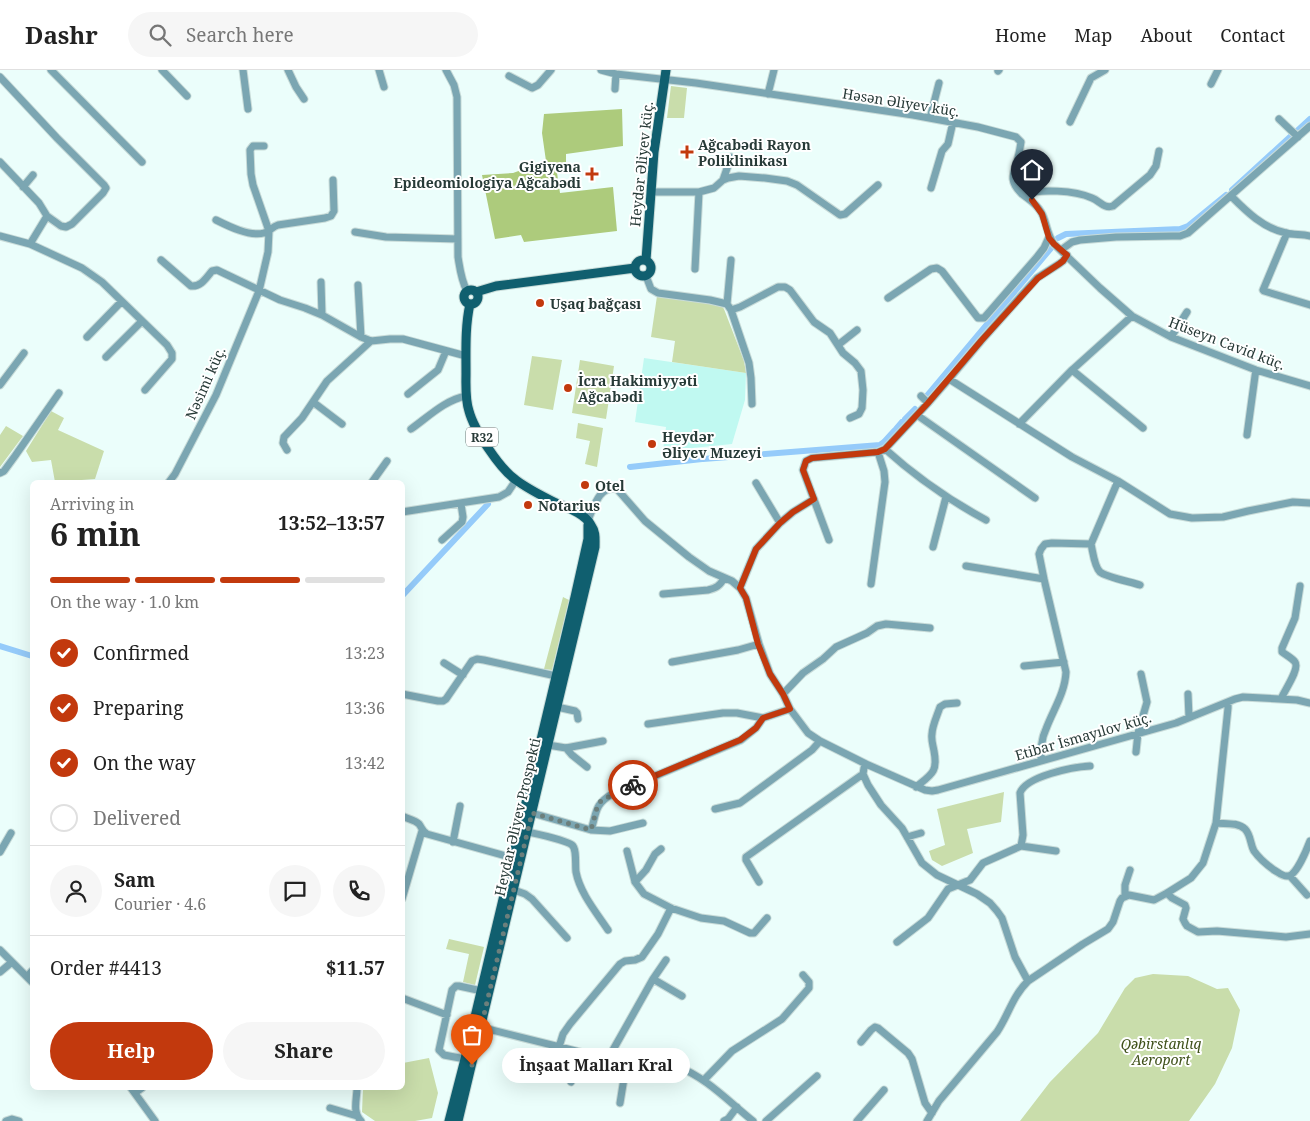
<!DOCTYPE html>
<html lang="en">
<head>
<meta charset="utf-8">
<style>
	:root { --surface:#fff; --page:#f6f6f6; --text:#222; --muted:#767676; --line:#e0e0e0; --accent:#c2390d }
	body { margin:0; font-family:"Noto Serif",serif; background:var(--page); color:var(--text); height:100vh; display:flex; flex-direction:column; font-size:19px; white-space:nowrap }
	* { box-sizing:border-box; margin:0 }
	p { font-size:16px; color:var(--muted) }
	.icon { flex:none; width:28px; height:28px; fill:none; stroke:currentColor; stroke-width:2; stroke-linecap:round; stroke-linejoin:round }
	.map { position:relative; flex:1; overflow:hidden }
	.drawer { position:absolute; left:30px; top:410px; width:375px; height:610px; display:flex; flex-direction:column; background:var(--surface); border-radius:8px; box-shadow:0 5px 20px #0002 }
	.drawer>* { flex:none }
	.pin { position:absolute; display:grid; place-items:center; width:42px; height:42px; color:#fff; margin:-51px -21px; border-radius:50% 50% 50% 0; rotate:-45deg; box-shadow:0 0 5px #0007 }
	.pin .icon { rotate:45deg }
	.courier { position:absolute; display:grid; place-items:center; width:50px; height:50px; margin:-25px; border:4px solid #c2390d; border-radius:50%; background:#fff; color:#222; box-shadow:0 1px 6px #0007 }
	.bubble { position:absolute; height:35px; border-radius:18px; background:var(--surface); box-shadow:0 5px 20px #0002; font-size:16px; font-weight:700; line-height:35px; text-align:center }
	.head em { font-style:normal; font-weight:700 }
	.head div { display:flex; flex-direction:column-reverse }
	.head { display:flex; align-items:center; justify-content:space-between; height:85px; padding:0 20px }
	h1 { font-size:32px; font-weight:700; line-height:38px }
	.bar { display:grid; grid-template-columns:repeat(4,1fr); gap:8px 5px; align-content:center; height:60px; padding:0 20px }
	.bar i { height:6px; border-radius:4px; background:var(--line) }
	.bar .selected { background:var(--accent) }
	.bar p { grid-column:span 4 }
	.line { display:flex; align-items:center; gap:12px; padding:0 20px; border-top:1px solid var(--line) }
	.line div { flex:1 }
	.round { display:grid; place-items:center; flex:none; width:52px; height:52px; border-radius:26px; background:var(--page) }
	ol { padding:0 20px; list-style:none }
	li { display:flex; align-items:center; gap:15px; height:55px }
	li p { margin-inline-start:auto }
	li .icon { padding:5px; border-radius:50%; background:var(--accent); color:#fff; stroke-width:4 }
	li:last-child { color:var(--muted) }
	li i { width:28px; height:28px; border:2px solid var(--line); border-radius:50% }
	.cta { display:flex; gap:10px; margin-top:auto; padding:10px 20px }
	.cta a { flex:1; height:58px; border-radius:30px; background:var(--accent); color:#fff; font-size:20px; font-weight:700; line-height:58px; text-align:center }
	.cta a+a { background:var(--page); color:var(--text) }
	header { display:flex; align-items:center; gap:30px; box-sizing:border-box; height:70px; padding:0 25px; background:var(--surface); border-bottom:1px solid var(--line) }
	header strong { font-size:24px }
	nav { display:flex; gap:28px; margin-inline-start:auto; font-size:18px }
	.search { width:350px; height:45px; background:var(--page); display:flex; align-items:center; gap:12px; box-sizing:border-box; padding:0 18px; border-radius:28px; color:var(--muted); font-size:19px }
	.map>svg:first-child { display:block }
</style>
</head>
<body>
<header>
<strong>Dashr</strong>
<div class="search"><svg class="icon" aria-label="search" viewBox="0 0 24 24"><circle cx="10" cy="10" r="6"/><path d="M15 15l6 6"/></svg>Search here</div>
<nav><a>Home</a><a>Map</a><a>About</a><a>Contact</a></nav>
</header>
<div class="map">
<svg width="1310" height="1051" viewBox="0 0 1310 1051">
	<rect width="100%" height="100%" fill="#ebfefb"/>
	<path fill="#c0f9f1" d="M644,288L746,303L745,330L732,374L663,381L666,357L635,352Z"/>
	<path fill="#c9ddab" d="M671,16L687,18L684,48H667Z
		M657,226L721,235L724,239L744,291L746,303L672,292L675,271L651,267Z
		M532,286L562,290L553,340L524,335Z
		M580,290L614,296L606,349L572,343Z
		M51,341L64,348L58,360L104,381L95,409L55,412L51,390L32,392L26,381Z
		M578,353L603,358L597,397L585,394L590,371L576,368Z
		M6,356L23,366L0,397V365Z
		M563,527L569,530L552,600L544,599Z
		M1004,722L1001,752L967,759L973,783L942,796L932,790L929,781L945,775L937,739Z
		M449,869L484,877L475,915L463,912L469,884L446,879Z
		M1153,904L1188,906L1217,919L1228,918L1240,940L1232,978L1215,1014L1189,1051H1020L1050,1012L1098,963L1125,918L1135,908Z
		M429,988L438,1023L432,1048L415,1051H375L362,1042L363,1018H402L403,993Z"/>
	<path fill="#adcb7c" d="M622,39L623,76L566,84V94L556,96L560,123L613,117L617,161L524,172L521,165L495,169L482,105L513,103L546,91L542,63L544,44Z"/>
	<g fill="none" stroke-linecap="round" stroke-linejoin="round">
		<path stroke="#95cbfa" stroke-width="6" d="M1297,61L1310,49
			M1232,120L1291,66
			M1058,168L1066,164L1180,159L1188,156L1226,125
			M926,327L1052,177
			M905,349L915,339
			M896,359L902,352
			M703,389L880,375L884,372L894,361
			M630,397L702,389
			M402,526L488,434
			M0,576L32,586"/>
		<g stroke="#c8dbd8" stroke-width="9">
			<path id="minor" d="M51,0L142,92
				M162,0L187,26
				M243,0L248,39
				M288,0L296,17L304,29
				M379,0L384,17
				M446,0L454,15L457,27L458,187C460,199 461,210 467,221
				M601,0L616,4L696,13L913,45L978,57L1016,67L1021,72C1020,78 1019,85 1017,91C1013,105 1009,111 1021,123C1029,130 1035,132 1041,142C1047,152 1046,163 1054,174L1100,218L1132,246L1171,267L1256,300L1310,316
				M998,1L999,0
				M509,6L532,18L538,15L551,0
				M0,7L57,68L104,115L106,118L103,123L72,154L66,157L61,156L47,146L39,133L0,92
				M1211,14L1218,0
				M615,19L616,4
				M768,24L774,0
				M930,48L939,13
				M1279,49L1298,67
				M1070,52L1091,8L1105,0
				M723,110L731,87
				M23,117L33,105
				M931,118L942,81L948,74L953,52
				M651,122H699L714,118L723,110L728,108L739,106L765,108L787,111L797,115L840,145L845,144L878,115
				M1022,124C1041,119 1074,120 1092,128C1100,131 1104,139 1113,136L1150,105L1156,96L1159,81
				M1231,126C1247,142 1263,158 1286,163C1294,165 1302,164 1310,166
				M216,150C228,156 250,167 264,163C269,162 272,157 278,155L325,148L331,146L334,141L333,110
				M355,162L386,167L458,169
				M1287,163L1263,220L1264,221L1310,235
				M0,166L30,174L82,198L102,212L167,275L172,283V289L145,320
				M30,174L47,146
				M1061,180L1072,172L1080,170L1116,167L1172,166H1180L1188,163L1310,56
				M161,190L191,216C201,217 206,208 212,201L217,200L280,230L305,238L322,245L361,267L371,271L390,269H403L466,286
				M695,199L699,122
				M646,206L651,219L658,223L710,230L727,234L731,240L749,293L751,308L752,334
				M321,212L322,245
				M358,215L361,267
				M888,228L931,199L937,198L942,201L978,248H984L1037,187L1044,178L1049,167
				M727,234L731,190
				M731,240L740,237L778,217H785L790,220L814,252L830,263L843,283L855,293L861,301L863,320L862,338L859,344L850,348
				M87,267L121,232
				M1171,267L1187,242
				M838,275L857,260
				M106,287L142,251
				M1072,300L1143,358
				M949,309L981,271L1037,208L1059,194L1063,191L1067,185
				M0,315L24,283
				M408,324L438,300L446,281
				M921,326L928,333
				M313,332L342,354
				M917,345L1035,428
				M1019,354L1072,300L1132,246
				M411,359C428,347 445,330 466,326
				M1247,365L1255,306L1256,300
				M885,379C916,407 949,430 986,450
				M287,380L283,373L284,367L302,348L327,311L371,271
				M0,403L4,401L15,386L59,323
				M169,412L175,404L216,325L259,221L268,182L269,161L253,115L251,104L250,80L253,76H264
				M372,412L387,391
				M756,413L780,453
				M402,442L499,427L508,422L516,410
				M588,450C594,437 599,415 617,419L645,451L689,487L709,501L732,511L740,518L746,528L759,574L770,604L783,624L790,639L808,663L820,671L866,694L925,720L932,721L938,720L1176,653L1235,629L1243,627L1297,630L1310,633
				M442,470L462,452L463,447L461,434
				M829,470L803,400L806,391L812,388L878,382L885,379L928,333L949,309L1072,387L1118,411L1170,444L1192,448L1223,447L1248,441L1293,432L1310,433
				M1091,474C1093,482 1094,496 1100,502C1106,507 1131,512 1140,515
				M933,477L946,427
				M966,496L1044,509
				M871,514L885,412L884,401L878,382
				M740,518L756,479L780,453L793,442L814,429
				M663,524L708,520C716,518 720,516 724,508
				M672,592L738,580L759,574
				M444,593L463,605
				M1024,596L1064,592
				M402,624L438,631H443L446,629L472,591L477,589L484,590L556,606
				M783,624L803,603L823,589L836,577L867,563L877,556L886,554L930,558
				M1188,624L1189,647
				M1281,629C1284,621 1300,599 1295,592C1292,588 1286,585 1282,582V578L1295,548L1300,516
				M557,637L575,641L577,643L578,649
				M648,654L723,643H737L763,648L790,639
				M548,675L566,678L603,671
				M566,678L572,685L587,697
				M1136,682L1138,663L1147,632L1141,604
				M1041,691C1041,680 1041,669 1046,659C1053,640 1065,623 1066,602L1044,509L1039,484L1041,479L1045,474L1052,473L1091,474L1118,411
				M866,694L864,698L863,704L868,715L881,735L902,758L922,793L937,805L977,824L990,833L997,841L1002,848L1015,887L1028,911
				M916,717C932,704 938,702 934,681C933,675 931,670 932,664C932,656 937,646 940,637L945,634L957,633
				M715,739L740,733L812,680L820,671
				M532,743L591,760L610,761L643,753
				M402,746C408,749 415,750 419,754C422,758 422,761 427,764L513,788
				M1216,753L1228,638V632
				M591,760C597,742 594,735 612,724L741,670L756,658L763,648
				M528,762C537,764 566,770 572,775C577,779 575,795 576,802C580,823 596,842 608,860
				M907,767L921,763
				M453,772L460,736
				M1021,776L1056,781
				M627,781L635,812L644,824L671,838L701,848L724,851L750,863H754L767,848
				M0,782L11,763
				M1290,806L1307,825
				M635,812L646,800L655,784L661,779
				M759,812L746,790V787L863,704
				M514,820L525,824L532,829L567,868
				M1167,823L1172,828L1185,835L1186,838L1183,849L1185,853L1187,856L1198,862L1217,861L1286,867L1310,864
				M1125,826V815L1130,800
				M402,829L422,761
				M897,872L928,848L948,819L970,810L983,793L1021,776L1023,765L1020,723C1026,706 1073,697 1090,696
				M0,880L32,912
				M0,902L12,892
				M27,907L32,901
				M653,909L682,926
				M402,928L447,945
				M476,956L584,983L676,996C706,1007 728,1031 753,1051
				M861,972L871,960L875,957L878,958L908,983L912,989L925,1033L932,1043
				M559,977L563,964L570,954L620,894L625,891L635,890L642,887L658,864L671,838
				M609,987L653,909L666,890
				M465,989L444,985L439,980L452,920L456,916H459L482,921
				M704,1010L732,981L782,949L809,918V912L803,905
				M571,1012L584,983
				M131,1018L155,1051
				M357,1018C357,1029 352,1042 361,1051
				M135,1023L142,1018
				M620,1033L627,990
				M330,1038L357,1046
				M6,1051L12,1049L19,1051
				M724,1051L728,1049L737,1037
				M766,1051L817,1006
				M857,1051L884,1020
				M927,1051L939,1031L997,962C1009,944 1012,927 1028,911L1083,874L1108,859L1113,852L1120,831L1122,828L1129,825L1154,830L1167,823L1191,808L1203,793L1216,753C1225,754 1238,752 1245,759C1251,765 1250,774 1254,781C1259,788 1267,795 1274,800C1278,802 1283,807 1288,806C1296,806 1307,779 1310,771"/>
		</g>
		<g stroke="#c8dbd8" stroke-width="11">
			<path id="major" d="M635 198a8 8 0 1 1 16 0a8 8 0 1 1-16 0Z
				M646,190L654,82L666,0
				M464 227a7 7 0 1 1 14 0a7 7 0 1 1-14 0Z
				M476,222L496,216L635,198
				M449,1051L465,989L575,527L588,469V455
				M458,1051L595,477C595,469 596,462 591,455C584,443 568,438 556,433C542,426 528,419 516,410C500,399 474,360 469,341C465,329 466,315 466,303C466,280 465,256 470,234"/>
		</g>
		<use href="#minor" stroke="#7ba6b2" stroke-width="7"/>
		<use href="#major" stroke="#105f6f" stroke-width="9"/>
	</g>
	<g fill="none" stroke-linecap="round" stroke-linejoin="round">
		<path stroke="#6c7f7c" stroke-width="5" stroke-dasharray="0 9" d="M472,995L532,743L591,760L598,734L602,730L633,715"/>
		<path stroke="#c2390d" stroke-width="6" d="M633,715L740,670L756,658L763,648L790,639L783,624L770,604L758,574L746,528L740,518L756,479L780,453L793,442L814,429L803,400L806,391L812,388L878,382L885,379L928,333L981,271L1038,208L1059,194L1063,191L1067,185L1054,174L1049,168L1042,144L1032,130"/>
	</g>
	<g fill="#c2390d" stroke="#fff" stroke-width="2">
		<path d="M684.5 74.5h5v5h5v5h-5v5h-5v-5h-5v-5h5z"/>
		<path d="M589.5 96.5h5v5h5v5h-5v5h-5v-5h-5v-5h5z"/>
		<circle cx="540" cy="233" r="5"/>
		<circle cx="568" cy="318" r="5"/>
		<circle cx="652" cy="374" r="5"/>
		<circle cx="585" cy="415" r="5"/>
		<circle cx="528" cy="435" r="5"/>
	</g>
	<g text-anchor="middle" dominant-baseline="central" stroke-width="4" stroke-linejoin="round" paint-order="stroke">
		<rect fill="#fff" stroke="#687573" stroke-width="1" x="466" y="357.5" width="32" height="19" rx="4"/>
		<g font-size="12" font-weight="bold" fill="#273a37">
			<text x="482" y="367">R32</text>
		</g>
		<g font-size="14" fill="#273a37" stroke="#fff">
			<text transform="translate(901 32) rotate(9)">Həsən Əliyev küç.</text>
			<text transform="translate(641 94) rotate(-84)">Heydər Əliyev küç.</text>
			<text transform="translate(1227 273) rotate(21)">Hüseyn Cavid küç.</text>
			<text transform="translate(205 313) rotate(-66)">Nəsimi küç.</text>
			<text transform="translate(1083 666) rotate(-16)">Etibar İsmayılov küç.</text>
			<text transform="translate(517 747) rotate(-77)">Heydar Əliyev Prospekti</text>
		</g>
		<g font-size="14" font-weight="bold" fill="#273a37" stroke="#fff" text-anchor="start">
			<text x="698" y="74">Ağcabədi Rayon<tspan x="698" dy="16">Poliklinikası</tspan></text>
			<text x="581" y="96" text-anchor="end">Gigiyena<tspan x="581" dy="16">Epideomiologiya Ağcabədi</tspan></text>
			<text x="550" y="233">Uşaq bağçası</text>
			<text x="578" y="310">İcra Hakimiyyəti<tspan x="578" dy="16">Ağcabədi</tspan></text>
			<text x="662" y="366">Heydər<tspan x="662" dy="16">Əliyev Muzeyi</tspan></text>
			<text x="595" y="415">Otel</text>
			<text x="538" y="435">Notarius</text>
		</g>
		<g font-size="14" font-style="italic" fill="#3e5019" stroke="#fff">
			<text x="1161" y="973">Qəbirstanlıq<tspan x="1161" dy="16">Aeroport</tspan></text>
		</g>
	</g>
</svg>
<div class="pin" style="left:472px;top:995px;background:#ea580c"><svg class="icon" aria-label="bag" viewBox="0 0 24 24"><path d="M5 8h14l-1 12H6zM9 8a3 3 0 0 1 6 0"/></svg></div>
<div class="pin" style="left:1032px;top:130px;background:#1f2937"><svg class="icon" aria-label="home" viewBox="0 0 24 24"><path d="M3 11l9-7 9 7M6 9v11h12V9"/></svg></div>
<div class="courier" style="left:633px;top:715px"><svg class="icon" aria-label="bike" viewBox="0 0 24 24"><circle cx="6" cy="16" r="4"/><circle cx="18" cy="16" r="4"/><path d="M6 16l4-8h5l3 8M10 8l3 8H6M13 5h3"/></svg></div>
<div class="bubble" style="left:502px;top:978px;width:188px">İnşaat Malları Kral</div>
<section class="drawer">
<div class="head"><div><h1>6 min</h1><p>Arriving in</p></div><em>13:52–13:57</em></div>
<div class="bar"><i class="selected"></i><i class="selected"></i><i class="selected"></i><i></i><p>On the way · 1.0 km</p></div>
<ol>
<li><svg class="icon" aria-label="check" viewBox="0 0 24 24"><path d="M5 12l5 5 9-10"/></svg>Confirmed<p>13:23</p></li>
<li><svg class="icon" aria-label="check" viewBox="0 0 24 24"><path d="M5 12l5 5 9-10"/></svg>Preparing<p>13:36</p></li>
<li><svg class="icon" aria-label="check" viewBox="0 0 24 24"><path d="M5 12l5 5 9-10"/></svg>On the way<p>13:42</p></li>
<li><i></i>Delivered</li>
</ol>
<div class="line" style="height:90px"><a class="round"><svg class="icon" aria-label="person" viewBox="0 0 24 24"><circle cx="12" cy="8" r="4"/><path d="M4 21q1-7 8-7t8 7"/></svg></a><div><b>Sam</b><p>Courier · 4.6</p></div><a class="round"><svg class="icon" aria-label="chat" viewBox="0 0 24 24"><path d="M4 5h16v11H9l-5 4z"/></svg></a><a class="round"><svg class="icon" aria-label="phone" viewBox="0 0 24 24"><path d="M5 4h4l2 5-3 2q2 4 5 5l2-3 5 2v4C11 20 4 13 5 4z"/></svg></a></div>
<div class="line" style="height:65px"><div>Order #4413</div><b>$11.57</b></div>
<div class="cta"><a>Help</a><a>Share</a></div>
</section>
</div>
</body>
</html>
